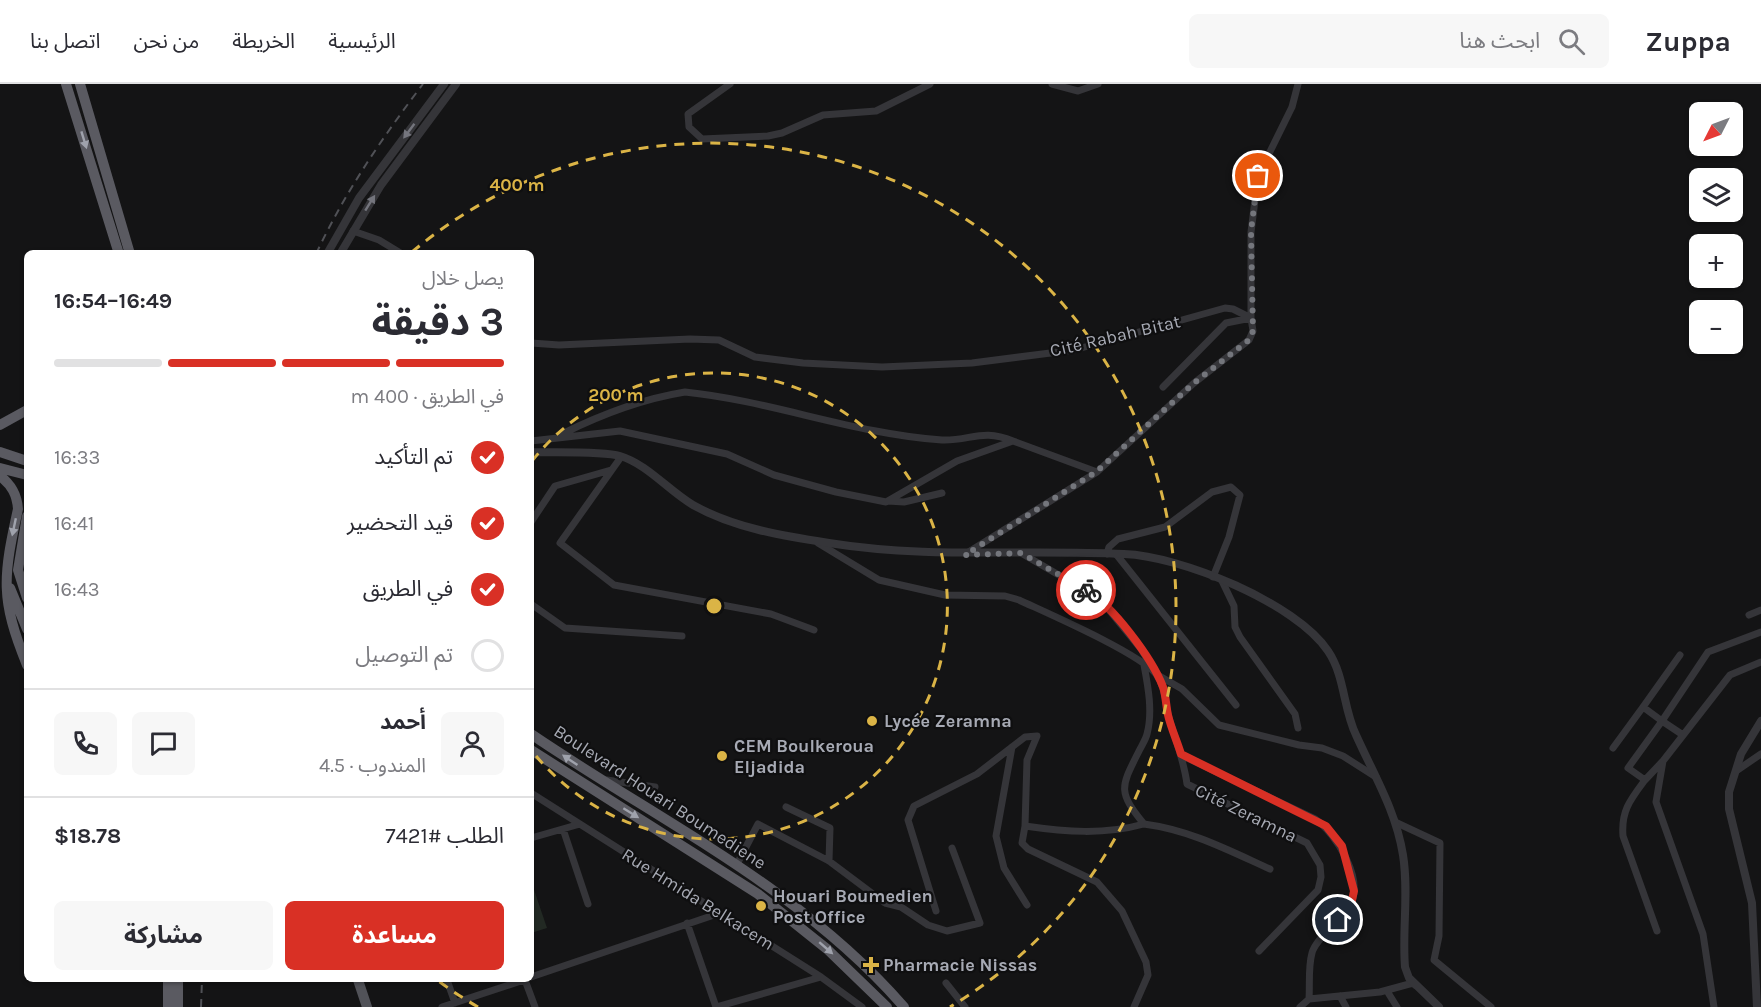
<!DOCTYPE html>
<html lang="ar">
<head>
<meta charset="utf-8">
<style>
	:root { --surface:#fff; --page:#f7f7f7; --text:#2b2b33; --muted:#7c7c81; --line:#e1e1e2; --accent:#d93025 }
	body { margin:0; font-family:Karla,"Noto Sans Arabic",sans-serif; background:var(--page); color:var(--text); direction:rtl; height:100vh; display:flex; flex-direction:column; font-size:22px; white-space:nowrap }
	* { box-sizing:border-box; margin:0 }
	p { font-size:20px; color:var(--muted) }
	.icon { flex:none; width:33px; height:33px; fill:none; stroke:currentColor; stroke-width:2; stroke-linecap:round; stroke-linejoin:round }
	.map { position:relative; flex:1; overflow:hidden; direction:ltr }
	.sheet { position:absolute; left:24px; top:166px; width:510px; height:732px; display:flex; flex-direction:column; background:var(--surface); border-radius:9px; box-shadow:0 2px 4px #0004; direction:rtl }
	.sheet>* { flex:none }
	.needle { width:39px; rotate:228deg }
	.buttons { position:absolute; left:1689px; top:18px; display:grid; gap:12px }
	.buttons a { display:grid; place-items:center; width:54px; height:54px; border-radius:9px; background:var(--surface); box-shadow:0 2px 4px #0004; font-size:30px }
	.pin { position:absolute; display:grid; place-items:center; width:51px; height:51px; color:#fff; margin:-26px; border:3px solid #fff; border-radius:50%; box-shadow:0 2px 6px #0007 }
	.courier { position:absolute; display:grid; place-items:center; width:60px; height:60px; margin:-30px; border:4px solid #d93025; border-radius:50%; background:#fff; color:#222; box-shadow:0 2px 8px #0007 }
	.overview em { font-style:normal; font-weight:700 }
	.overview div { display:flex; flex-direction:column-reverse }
	.overview { display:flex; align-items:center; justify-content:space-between; height:102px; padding:0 30px }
	h1 { font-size:39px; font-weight:700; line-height:45px }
	.bar { display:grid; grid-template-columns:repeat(4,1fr); gap:9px 6px; align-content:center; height:72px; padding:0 30px }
	.bar i { height:8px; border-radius:4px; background:var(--line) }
	.bar .current { background:var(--accent) }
	.bar p { grid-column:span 4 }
	.line { display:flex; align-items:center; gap:15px; padding:0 30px; border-top:2px solid var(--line) }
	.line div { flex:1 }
	.round { display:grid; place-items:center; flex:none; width:63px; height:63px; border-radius:9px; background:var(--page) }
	ol { padding:0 30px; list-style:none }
	li { display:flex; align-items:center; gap:18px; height:66px }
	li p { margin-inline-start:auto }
	li .icon { padding:6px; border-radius:50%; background:var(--accent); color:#fff; stroke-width:4 }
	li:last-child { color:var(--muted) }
	li i { width:33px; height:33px; border:3px solid var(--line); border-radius:50% }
	.action { display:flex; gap:12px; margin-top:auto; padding:12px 30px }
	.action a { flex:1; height:69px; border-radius:9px; background:var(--accent); color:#fff; font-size:24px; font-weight:700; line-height:69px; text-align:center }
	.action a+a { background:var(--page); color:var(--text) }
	header { display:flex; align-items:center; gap:36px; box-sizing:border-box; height:84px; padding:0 30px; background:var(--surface); border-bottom:2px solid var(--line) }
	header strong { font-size:28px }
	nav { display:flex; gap:33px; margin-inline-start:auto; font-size:21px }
	.search { width:420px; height:54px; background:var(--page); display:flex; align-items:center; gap:15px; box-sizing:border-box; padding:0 21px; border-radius:9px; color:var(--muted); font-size:22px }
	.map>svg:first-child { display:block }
</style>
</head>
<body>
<header>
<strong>Zuppa</strong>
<div class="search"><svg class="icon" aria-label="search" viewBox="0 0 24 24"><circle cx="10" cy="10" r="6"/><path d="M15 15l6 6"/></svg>ابحث هنا</div>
<nav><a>الرئيسية</a><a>الخريطة</a><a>من نحن</a><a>اتصل بنا</a></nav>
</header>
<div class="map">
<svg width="1761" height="923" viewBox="0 0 1761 923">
	<rect width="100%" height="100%" fill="#141415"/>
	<path fill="#222923" d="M531,797L547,844L531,849Z"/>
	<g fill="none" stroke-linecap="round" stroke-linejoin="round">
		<path stroke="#353539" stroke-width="7" d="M730,0L688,30L689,43L702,55L768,52L782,49L823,31L876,27L930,0
			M1052,0L1078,7L1098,0
			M353,147L379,156L402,170
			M531,259L559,261L690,255L719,256L755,273L803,279L882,283L972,279L1074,266L1225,224L1233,225L1251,234L1253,247L1249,256L1194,299L1097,388
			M1163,303L1226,239L1251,234V148L1258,92L1292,23L1298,0
			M562,350C600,331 642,315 685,308C772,317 854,350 942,356C971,357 982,344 1013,357
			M531,357L620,347L727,370L774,391L836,408L886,418L957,377L1013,357L1097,388L967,469
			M621,373L560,459L614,501L771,530L814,546
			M888,417L904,418L942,409
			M531,438L555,402L611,386
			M818,459L879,496L945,511L1005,512L1019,516C1049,530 1137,568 1156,590C1166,603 1165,620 1169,634C1176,657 1184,677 1187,700L1307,759L1320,781L1321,793L1318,806L1259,867
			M1021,469L1100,515L1141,565L1156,590L1182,605L1219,641L1299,661L1322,664L1343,672L1376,693
			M1107,470L1109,463L1118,455L1165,443L1212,408L1231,403L1240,411L1229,453L1213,493
			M1116,470L1236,621
			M1222,497L1234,522L1235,543L1240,553L1295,630L1298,644
			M531,520L565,544L682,552
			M1749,531L1761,526
			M1144,581C1148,602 1153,628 1147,650C1146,655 1142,661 1139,667C1121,703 1117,707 1144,740C1190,746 1228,766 1270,785
			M1683,651L1662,637L1708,568L1761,548
			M1012,663L996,752L1004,784L1027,821
			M1613,664L1643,623
			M1181,671L1315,735C1336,749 1366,797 1349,823C1341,836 1315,855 1312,869C1308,883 1310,900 1309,915L1380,908L1413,899L1415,901
			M1662,678L1645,696L1628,684L1662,637L1643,623L1680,571
			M1736,687L1761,670
			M607,696L655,703
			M1645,696C1630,716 1621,727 1623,752L1657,847
			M531,709L821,893L862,923
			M786,723L830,744L829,777
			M1395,738L1440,759L1439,852L1434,876L1491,923
			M1025,742L1022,759L1028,765L1097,798L1122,827L1146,878L1148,891L1134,923
			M563,745L588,820
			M531,754L580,740
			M737,780L758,740L829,777L885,819L901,823L928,841L947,847L980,839L952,764
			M936,827L908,736L914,722L977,690L1025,653L1037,652L1027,676L1025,742C1066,748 1104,751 1144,740
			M687,839L716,923L821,893
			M531,893L720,829
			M447,896L455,919
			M525,896L535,923
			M946,899L965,923
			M1387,907L1397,923
			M1340,912L1346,923
			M442,923L524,896
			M1300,923L1309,915
			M1714,923L1703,850L1656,718L1663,677L1730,591L1761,578"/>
		<path stroke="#353539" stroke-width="8" d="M327,170L359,114L444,0
			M340,170L381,101L456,0
			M531,368C552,369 602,367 620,372C647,380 669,407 693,421C734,444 783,452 829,459C928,475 1025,465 1124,470C1181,472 1296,519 1328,567C1345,592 1343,624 1356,651C1374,691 1396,727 1403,771C1409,808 1402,846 1405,883L1409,894L1439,923
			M1757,923L1752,819L1729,725V708L1741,670L1761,637"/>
		<path stroke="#515258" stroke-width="10" d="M358,896L367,923"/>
		<path stroke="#5a5a61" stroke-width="10" d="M66,0L119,170
			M80,0L130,170
			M0,341L27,326
			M0,368L27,377
			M0,384L27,391
			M0,392C12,401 17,411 18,425C3,493 0,515 27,581
			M27,432L18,486L27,514
			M10,504L27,545
			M531,650C659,737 801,804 904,923
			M531,666L758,810L827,865L887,923
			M168,896V923
			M178,923V896"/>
		<path stroke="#505156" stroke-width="2" stroke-dasharray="8 6" stroke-linecap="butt" d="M316,170C345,108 382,54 423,0
			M201,923L202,896"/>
	</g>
	<defs><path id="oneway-solid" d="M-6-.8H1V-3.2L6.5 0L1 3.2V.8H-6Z" transform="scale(1.5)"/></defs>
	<g fill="#74757d">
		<use href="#oneway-solid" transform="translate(409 47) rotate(127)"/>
		<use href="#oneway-solid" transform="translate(370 119) rotate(-58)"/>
	</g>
	<g fill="#9fa2ac">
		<use href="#oneway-solid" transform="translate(84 56) rotate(73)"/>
		<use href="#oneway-solid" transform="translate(14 443) rotate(102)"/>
		<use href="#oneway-solid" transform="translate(570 676) rotate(-146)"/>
		<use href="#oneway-solid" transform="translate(631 729) rotate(32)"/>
		<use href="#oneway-solid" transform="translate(826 864) rotate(41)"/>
	</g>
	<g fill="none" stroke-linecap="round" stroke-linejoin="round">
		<path stroke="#74767c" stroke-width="6" stroke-dasharray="0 10.8" d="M1086,506L1021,469L965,471L1096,388L1194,299L1249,256L1253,247L1251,147L1258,92"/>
		<path stroke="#d93025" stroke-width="8" d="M1086,506C1112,521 1152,574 1163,603C1166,612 1166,622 1168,631C1171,644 1177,657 1181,670L1326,742L1342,762L1354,807L1351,821L1338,836"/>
	</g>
	<g fill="none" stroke="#dbb446" stroke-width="3" stroke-dasharray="10 8">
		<path d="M532 377A233 233 0 1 1 532 667"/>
		<path d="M478 923A465 465 0 0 1 437 896M412 168A465 465 0 1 1 950 923"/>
	</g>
	<g fill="#dbb446" stroke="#0f0f10" stroke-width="2">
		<circle cx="872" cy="637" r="6"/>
		<circle cx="722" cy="672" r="6"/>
		<circle cx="761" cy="822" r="6"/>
		<path d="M868 872h6v6h6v6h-6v6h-6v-6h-6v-6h6z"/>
	</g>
	<g text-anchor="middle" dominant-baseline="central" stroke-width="4.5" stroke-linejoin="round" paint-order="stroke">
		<g font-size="18" fill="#a7aab4" stroke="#0f0f10">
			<text transform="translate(1115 252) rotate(-13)">Cité Rabah Bitat</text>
			<text transform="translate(660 713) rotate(33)">Boulevard Houari Boumediene</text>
			<text transform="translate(1246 729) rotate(26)">Cité Zeramna</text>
			<text transform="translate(698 815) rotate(32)">Rue Hmida Belkacem</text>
		</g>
		<g font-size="18" font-weight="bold" fill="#a7aab4" stroke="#0f0f10" text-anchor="start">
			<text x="884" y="637">Lycée Zeramna</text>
			<text x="734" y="662">CEM Boulkeroua<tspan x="734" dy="21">Eljadida</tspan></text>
			<text x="773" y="812">Houari Boumedien<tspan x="773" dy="21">Post Office</tspan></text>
			<text x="883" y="881">Pharmacie Nissas</text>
		</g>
	</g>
	<circle cx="714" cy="522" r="9" fill="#dbb446" stroke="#0f0f10" stroke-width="3"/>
	<g font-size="18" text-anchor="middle" font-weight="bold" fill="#dbb446" stroke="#0f0f10" stroke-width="4.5" stroke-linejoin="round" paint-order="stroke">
		<text x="517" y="107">400 m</text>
		<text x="616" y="317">200 m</text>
	</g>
</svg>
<div class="buttons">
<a><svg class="needle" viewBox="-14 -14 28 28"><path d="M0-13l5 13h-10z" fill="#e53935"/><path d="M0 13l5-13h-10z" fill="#7c7c81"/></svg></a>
<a><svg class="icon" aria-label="layers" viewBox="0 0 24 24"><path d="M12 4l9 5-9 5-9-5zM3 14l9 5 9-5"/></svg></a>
<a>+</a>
<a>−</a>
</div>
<div class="pin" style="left:1258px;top:92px;background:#ea580c"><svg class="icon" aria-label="bag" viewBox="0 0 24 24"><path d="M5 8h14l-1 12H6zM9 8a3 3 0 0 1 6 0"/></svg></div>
<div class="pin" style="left:1338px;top:836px;background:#1f2937"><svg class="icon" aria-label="home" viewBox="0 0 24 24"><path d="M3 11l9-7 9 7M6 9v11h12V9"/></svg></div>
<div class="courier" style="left:1086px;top:506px"><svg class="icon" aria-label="bike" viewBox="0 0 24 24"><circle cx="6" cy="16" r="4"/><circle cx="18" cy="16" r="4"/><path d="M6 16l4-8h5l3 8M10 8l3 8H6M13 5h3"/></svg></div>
<section class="sheet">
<div class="overview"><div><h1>3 دقيقة</h1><p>يصل خلال</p></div><em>16:49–16:54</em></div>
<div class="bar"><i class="current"></i><i class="current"></i><i class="current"></i><i></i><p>في الطريق · 400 m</p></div>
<ol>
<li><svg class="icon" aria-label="check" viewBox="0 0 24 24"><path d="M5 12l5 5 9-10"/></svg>تم التأكيد<p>16:33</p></li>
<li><svg class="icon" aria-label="check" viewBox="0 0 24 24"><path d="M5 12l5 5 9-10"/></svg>قيد التحضير<p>16:41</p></li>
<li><svg class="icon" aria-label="check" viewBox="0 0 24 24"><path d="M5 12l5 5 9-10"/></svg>في الطريق<p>16:43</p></li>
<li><i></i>تم التوصيل</li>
</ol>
<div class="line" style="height:108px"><a class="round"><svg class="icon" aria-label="person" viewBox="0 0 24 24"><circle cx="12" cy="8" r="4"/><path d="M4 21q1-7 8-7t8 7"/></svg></a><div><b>أحمد</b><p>المندوب · 4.5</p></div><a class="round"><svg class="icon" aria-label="chat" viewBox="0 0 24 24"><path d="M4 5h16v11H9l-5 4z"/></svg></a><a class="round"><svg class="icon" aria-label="phone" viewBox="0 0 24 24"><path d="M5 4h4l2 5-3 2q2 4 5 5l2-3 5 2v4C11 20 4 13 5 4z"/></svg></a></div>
<div class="line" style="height:78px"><div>الطلب #7421</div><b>$18.78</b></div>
<div class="action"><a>مساعدة</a><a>مشاركة</a></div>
</section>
</div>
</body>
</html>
